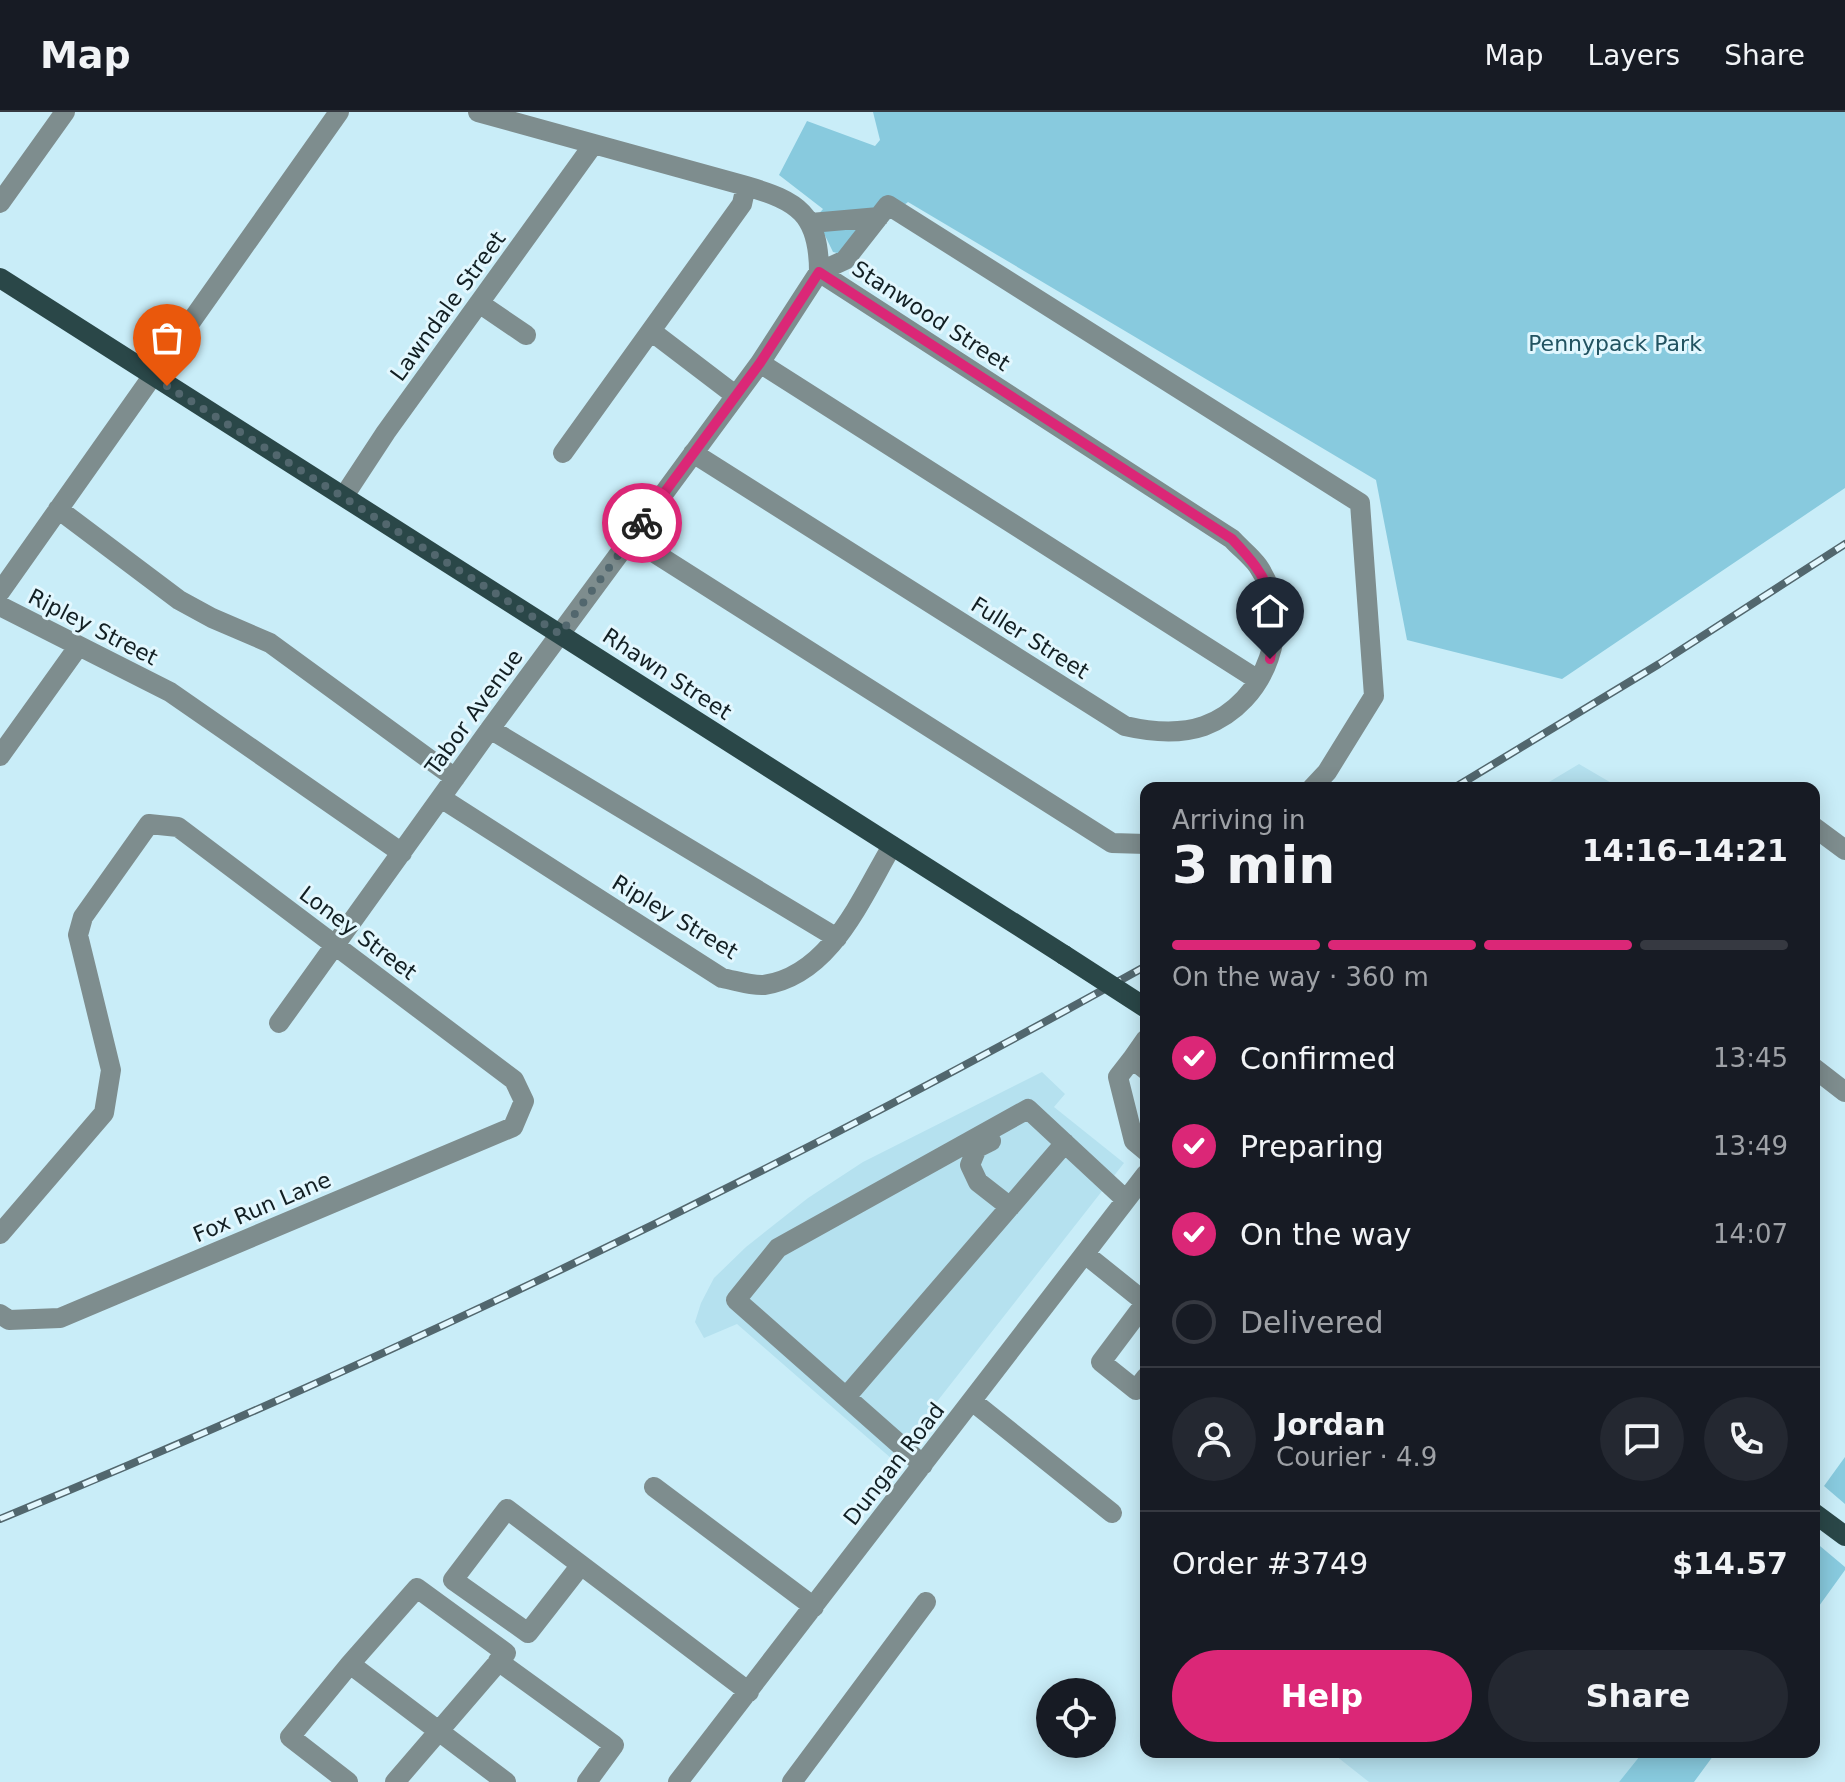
<!DOCTYPE html>
<html lang="en">
<head>
<meta charset="utf-8">
<style>
	:root { --surface:#171b24; --page:#242831; --text:#f1f3f6; --muted:#9ea1a6; --line:#363941; --accent:#db2777 }
	body { margin:0; font-family:"DejaVu Sans",sans-serif; background:var(--page); color:var(--text); height:100vh; display:flex; flex-direction:column; font-size:30px; white-space:nowrap }
	* { box-sizing:border-box; margin:0 }
	p { font-size:26px; color:var(--muted) }
	.icon { flex:none; width:44px; height:44px; fill:none; stroke:currentColor; stroke-width:2; stroke-linecap:round; stroke-linejoin:round }
	.map { position:relative; flex:1; overflow:hidden }
	.side { position:absolute; left:1140px; top:670px; width:680px; height:976px; display:flex; flex-direction:column; background:var(--surface); border-radius:16px; box-shadow:0 4px 20px #0003 }
	.side>* { flex:none }
	.fabs { position:absolute; left:1036px; top:1566px; display:grid; gap:16px }
	.fabs a { display:grid; place-items:center; width:80px; height:80px; border-radius:50%; background:var(--surface); box-shadow:0 4px 20px #0003; font-size:40px }
	.pin { position:absolute; display:grid; place-items:center; width:68px; height:68px; color:#fff; margin:-82px -34px; border-radius:50% 50% 50% 0; rotate:-45deg; box-shadow:0 0 8px #0007 }
	.pin .icon { rotate:45deg }
	.courier { position:absolute; display:grid; place-items:center; width:80px; height:80px; margin:-40px; border:6px solid #db2777; border-radius:50%; background:#fff; color:#222; box-shadow:0 2px 10px #0007 }
	.summary em { font-style:normal; font-weight:600 }
	.summary div { display:flex; flex-direction:column-reverse }
	.summary { display:flex; align-items:center; justify-content:space-between; height:136px; padding:0 32px }
	h1 { font-size:52px; font-weight:600; line-height:60px }
	.bar { display:grid; grid-template-columns:repeat(4,1fr); gap:12px 8px; align-content:center; height:96px; padding:0 32px }
	.bar i { height:10px; border-radius:6px; background:var(--line) }
	.bar .on { background:var(--accent) }
	.bar p { grid-column:span 4 }
	.line { display:flex; align-items:center; gap:20px; padding:0 32px; border-top:2px solid var(--line) }
	.line div { flex:1 }
	.round { display:grid; place-items:center; flex:none; width:84px; height:84px; border-radius:42px; background:var(--page) }
	ol { padding:0 32px; list-style:none }
	li { display:flex; align-items:center; gap:24px; height:88px }
	li p { margin-inline-start:auto }
	li .icon { padding:8px; border-radius:50%; background:var(--accent); color:#fff; stroke-width:4 }
	li:last-child { color:var(--muted) }
	li i { width:44px; height:44px; border:4px solid var(--line); border-radius:50% }
	.cta { display:flex; gap:16px; margin-top:auto; padding:16px 32px }
	.cta a { flex:1; height:92px; border-radius:48px; background:var(--accent); color:#fff; font-size:32px; font-weight:600; line-height:92px; text-align:center }
	.cta a+a { background:var(--page); color:var(--text) }
	header { display:flex; align-items:center; gap:48px; box-sizing:border-box; height:112px; padding:0 40px; background:var(--surface); border-bottom:2px solid var(--line) }
	header strong { font-size:38px }
	nav { display:flex; gap:44px; margin-inline-start:auto; font-size:28px }
	.map>svg:first-child { display:block }
</style>
</head>
<body>
<header>
<strong>Map</strong>
<nav><a>Map</a><a>Layers</a><a>Share</a></nav>
</header>
<div class="map">
<svg width="1845" height="1670" viewBox="0 0 1845 1670">
	<rect width="100%" height="100%" fill="#c9edf8"/>
	<path fill="#b5e1ef" d="M1579,652L1620,676H1539Z
		M1042,960L1065,982L1054,995L1124,1051L892,1347L737,1212L704,1226L695,1210L701,1191L714,1166L746,1135L808,1086L863,1050Z
		M1331,1640H1643L1619,1670H1369Z"/>
	<path fill="#88cade" d="M873,0H1845V376L1562,567L1407,528L1376,368L908,90L842,142L833,140L816,105L823,97L779,63L807,9L875,34L880,28Z
		M1845,1345V1392L1824,1374Z
		M1814,1429L1845,1455V1458L1814,1501Z
		M1643,1640H1716L1694,1670H1619Z"/>
	<g fill="none" stroke-linecap="round" stroke-linejoin="round">
		<path stroke="#7e8d8e" stroke-width="20" d="M478,0L746,74C798,89 819,102 819,160
			M0,91L65,0
			M811,111L879,105
			M819,160L845,148L888,93L1360,391L1374,584L1327,660L1312,676
			M479,191L526,223
			M651,219L735,283
			M760,251L1258,568
			M563,341L742,92L746,74
			M693,341L1125,614C1151,620 1178,623 1204,614C1267,591 1296,509 1258,454C1251,444 1240,436 1232,427L819,160
			M344,384L386,320L593,33
			M58,397L179,488L212,506L270,531L455,666
			M631,426L1112,731L1146,732
			M0,480L339,0
			M0,494L170,580L402,741
			M490,617L837,826
			M0,644L78,535
			M441,686L722,866C734,868 751,874 764,873C831,863 861,786 892,734
			M1814,715L1845,738
			M279,911L490,617L760,251L819,160
			M1132,947L1146,927
			M1814,956L1845,980
			M1146,958L1132,947L1118,965L1134,1029L1146,1039
			M991,1029L977,1036L970,1053L978,1070L1010,1095
			M0,1122L104,1001L111,958L78,823L83,805L149,712L178,715L514,968L524,989L513,1015L60,1206L9,1208L0,1202
			M1085,1142L1146,1191
			M1146,1190L1101,1250L1136,1278L1146,1265
			M846,1285L1065,1031
			M972,1289L1112,1401
			M923,1353L736,1188L778,1136L1028,997L1126,1088
			M654,1375L814,1495
			M581,1453L528,1521L453,1468L507,1397C588,1458 668,1519 749,1580
			M498,1549L614,1633L587,1670
			M350,1552L417,1476L506,1541L395,1670
			M348,1670L290,1625L350,1552L506,1670
			M678,1670L1146,1062
			M792,1670L926,1490"/>
		<path stroke="#2a4748" stroke-width="20" d="M0,166L1064,843
			M1814,1401L1845,1424"/>
		<g stroke="#52676e" stroke-width="8">
			<path id="rail" d="M1454,676L1659,552L1845,432
				M0,1407C392,1246 776,1061 1146,854"/>
		</g>
		<use href="#rail" stroke="#e2f7fe" stroke-width="5" stroke-dasharray="15" stroke-linecap="butt"/>
		<path stroke="#2a4748" stroke-width="20" d="M1064,843L1146,896"/>
	</g>
	<g fill="none" stroke-linecap="round" stroke-linejoin="round">
		<path stroke="#52676e" stroke-width="8" stroke-dasharray="0 14.4" d="M167,274L560,522L642,411"/>
		<path stroke="#db2777" stroke-width="10" d="M642,411L760,251L819,160L1232,427C1271,468 1281,490 1270,547"/>
	</g>
	<g text-anchor="middle" dominant-baseline="central" stroke-width="6" stroke-linejoin="round" paint-order="stroke">
		<g font-size="22" fill="#121f23" stroke="#e2f7fe">
			<text transform="translate(448 194) rotate(-54)">Lawndale Street</text>
			<text transform="translate(931 204) rotate(33)">Stanwood Street</text>
			<text transform="translate(93 515) rotate(27)">Ripley Street</text>
			<text transform="translate(1030 526) rotate(32)">Fuller Street</text>
			<text transform="translate(667 562) rotate(33)">Rhawn Street</text>
			<text transform="translate(474 600) rotate(-54)">Tabor Avenue</text>
			<text transform="translate(675 805) rotate(31)">Ripley Street</text>
			<text transform="translate(358 821) rotate(37)">Loney Street</text>
			<text transform="translate(262 1095) rotate(-23)">Fox Run Lane</text>
			<text transform="translate(894 1352) rotate(-52)">Dungan Road</text>
		</g>
		<g font-size="22" fill="#225361" stroke="#e2f7fe">
			<text x="1615" y="231">Pennypack Park</text>
		</g>
	</g>
</svg>
<div class="fabs">
<a><svg class="icon" aria-label="locate" viewBox="0 0 24 24"><circle cx="12" cy="12" r="6"/><path d="M12 2v4M12 18v4M2 12h4M18 12h4"/></svg></a>
</div>
<div class="pin" style="left:167px;top:274px;background:#ea580c"><svg class="icon" aria-label="bag" viewBox="0 0 24 24"><path d="M5 8h14l-1 12H6zM9 8a3 3 0 0 1 6 0"/></svg></div>
<div class="pin" style="left:1270px;top:547px;background:#1f2937"><svg class="icon" aria-label="home" viewBox="0 0 24 24"><path d="M3 11l9-7 9 7M6 9v11h12V9"/></svg></div>
<div class="courier" style="left:642px;top:411px"><svg class="icon" aria-label="bike" viewBox="0 0 24 24"><circle cx="6" cy="16" r="4"/><circle cx="18" cy="16" r="4"/><path d="M6 16l4-8h5l3 8M10 8l3 8H6M13 5h3"/></svg></div>
<section class="side">
<div class="summary"><div><h1>3 min</h1><p>Arriving in</p></div><em>14:16–14:21</em></div>
<div class="bar"><i class="on"></i><i class="on"></i><i class="on"></i><i></i><p>On the way · 360 m</p></div>
<ol>
<li><svg class="icon" aria-label="check" viewBox="0 0 24 24"><path d="M5 12l5 5 9-10"/></svg>Confirmed<p>13:45</p></li>
<li><svg class="icon" aria-label="check" viewBox="0 0 24 24"><path d="M5 12l5 5 9-10"/></svg>Preparing<p>13:49</p></li>
<li><svg class="icon" aria-label="check" viewBox="0 0 24 24"><path d="M5 12l5 5 9-10"/></svg>On the way<p>14:07</p></li>
<li><i></i>Delivered</li>
</ol>
<div class="line" style="height:144px"><a class="round"><svg class="icon" aria-label="person" viewBox="0 0 24 24"><circle cx="12" cy="8" r="4"/><path d="M4 21q1-7 8-7t8 7"/></svg></a><div><b>Jordan</b><p>Courier · 4.9</p></div><a class="round"><svg class="icon" aria-label="chat" viewBox="0 0 24 24"><path d="M4 5h16v11H9l-5 4z"/></svg></a><a class="round"><svg class="icon" aria-label="phone" viewBox="0 0 24 24"><path d="M5 4h4l2 5-3 2q2 4 5 5l2-3 5 2v4C11 20 4 13 5 4z"/></svg></a></div>
<div class="line" style="height:104px"><div>Order #3749</div><b>$14.57</b></div>
<div class="cta"><a>Help</a><a>Share</a></div>
</section>
</div>
</body>
</html>
